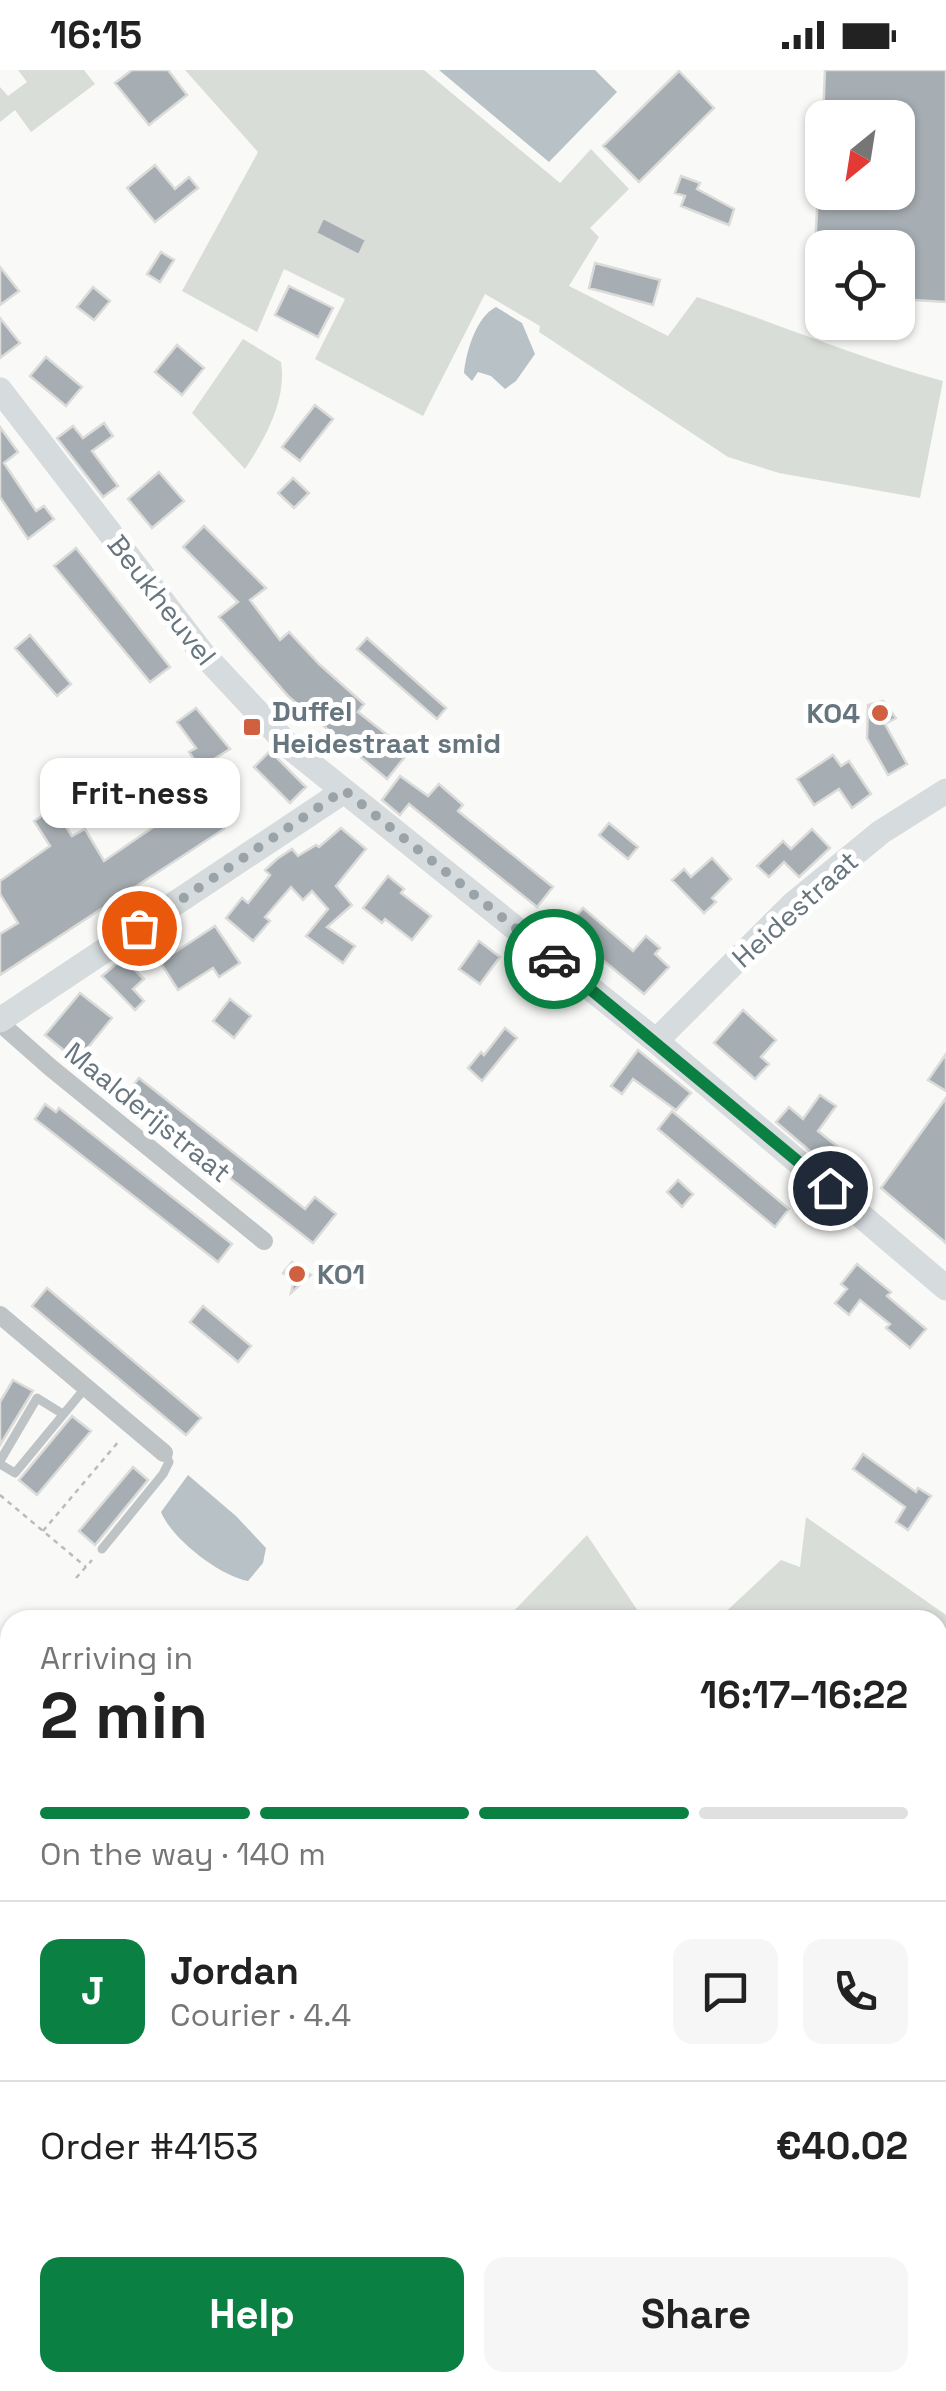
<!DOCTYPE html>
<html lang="en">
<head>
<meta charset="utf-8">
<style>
	:root { --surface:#fff; --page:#f6f6f6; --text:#222; --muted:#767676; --line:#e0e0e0; --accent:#0b8043 }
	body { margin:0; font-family:"Space Grotesk",sans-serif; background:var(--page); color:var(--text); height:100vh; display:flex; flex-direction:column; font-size:38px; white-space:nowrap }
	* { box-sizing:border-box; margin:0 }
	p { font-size:32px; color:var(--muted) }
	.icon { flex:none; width:55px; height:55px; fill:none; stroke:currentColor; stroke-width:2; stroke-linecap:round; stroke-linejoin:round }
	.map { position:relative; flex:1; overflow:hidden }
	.panel { position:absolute; left:0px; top:1540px; width:948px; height:782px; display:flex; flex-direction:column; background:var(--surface); border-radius:30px 30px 0 0; box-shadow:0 2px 8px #0004 }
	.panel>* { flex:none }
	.needle { width:65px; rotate:210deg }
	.controls { position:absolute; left:805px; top:30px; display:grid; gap:20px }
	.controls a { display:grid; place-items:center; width:110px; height:110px; border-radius:20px; background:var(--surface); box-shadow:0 2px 8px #0004; font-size:50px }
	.pin { position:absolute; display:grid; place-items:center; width:85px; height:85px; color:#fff; margin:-42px; border:5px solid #fff; border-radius:50%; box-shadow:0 2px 10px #0007 }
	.courier { position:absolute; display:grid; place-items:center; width:100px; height:100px; margin:-50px; border:8px solid #0b8043; border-radius:50%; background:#fff; color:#222; box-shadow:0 2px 12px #0007 }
	.bubble { position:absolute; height:70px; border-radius:20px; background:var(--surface); box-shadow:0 2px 8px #0004; font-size:32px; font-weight:700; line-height:70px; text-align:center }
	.headline em { font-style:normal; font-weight:700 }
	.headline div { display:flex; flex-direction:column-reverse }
	.headline { display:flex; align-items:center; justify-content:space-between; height:170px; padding:0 40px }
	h1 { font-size:65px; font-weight:700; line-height:75px }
	.bar { display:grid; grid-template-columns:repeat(4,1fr); gap:15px 10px; align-content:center; height:120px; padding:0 40px }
	.bar i { height:12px; border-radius:8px; background:var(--line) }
	.bar .selected { background:var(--accent) }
	.bar p { grid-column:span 4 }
	.line { display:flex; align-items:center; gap:25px; padding:0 40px; border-top:2px solid var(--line) }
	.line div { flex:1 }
	.round { display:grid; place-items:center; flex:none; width:105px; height:105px; border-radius:20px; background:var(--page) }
	.button { display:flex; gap:20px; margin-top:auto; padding:20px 40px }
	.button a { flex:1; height:115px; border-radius:20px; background:var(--accent); color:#fff; font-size:40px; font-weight:700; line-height:115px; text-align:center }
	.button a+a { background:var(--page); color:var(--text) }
	.status { display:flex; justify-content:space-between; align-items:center; height:70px; padding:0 50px; background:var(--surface); direction:ltr }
	.status svg { height:28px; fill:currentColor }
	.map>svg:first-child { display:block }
</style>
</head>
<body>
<div class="status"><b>16:15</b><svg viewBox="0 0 49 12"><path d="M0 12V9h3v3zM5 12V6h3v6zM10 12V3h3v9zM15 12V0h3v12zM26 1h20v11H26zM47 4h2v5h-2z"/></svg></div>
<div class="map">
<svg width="946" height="2321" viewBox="0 0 946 2321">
	<rect width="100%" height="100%" fill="#f9f9f7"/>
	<path fill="#d9ddd7" d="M18,0H84L95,14L31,62L15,40L0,52V17L8,26L27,12Z
		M185,0H424L560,113L591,79L629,119L590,158L599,167L569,216L668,266L697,227C779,254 859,288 943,311L920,428L779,403L728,387L539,262L540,256L485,224L423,346L315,289L345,229L284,199L257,262L182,221L258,82Z
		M243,269L281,292C287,330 265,369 245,399L192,343Z
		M806,1447L946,1545V1802L938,1798V1550H717L781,1490L800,1497Z
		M587,1465L644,1550H505Z"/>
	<path fill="#b8c2c6" d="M439,0H595L617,22L549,92Z
		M496,237L522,253L535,284L516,311L505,319L491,306L478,302L472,311L464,303C466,282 476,247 496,237Z
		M188,1405L236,1446L266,1478L263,1493L248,1511C220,1506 172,1469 161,1442Z"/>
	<path fill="#a6aeb3" stroke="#dbdbd9" stroke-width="2.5" d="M132,0H168L187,25L149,55L115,13Z
		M825,0H946V232L898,229V178H815L818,122H898V48H823Z
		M679,1L714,38L639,112L603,76Z
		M155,95L175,119L189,107L198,118L155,152L127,118Z
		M681,106L700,113L697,119L734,139L729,155L681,136L685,126L675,123Z
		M323,148L366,170L359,185L316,163Z
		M161,182L174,190L160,212L147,204Z
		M595,193L660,210L653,235L589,218Z
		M0,197L19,221L0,235Z
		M289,216L333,238L318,267L275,245Z
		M93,217L110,231L94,250L77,237Z
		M0,248L20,273L0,288Z
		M177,275L204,298L182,325L155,302Z
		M46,287L82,317L66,336L30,306Z
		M315,335L333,349L300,391L282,377Z
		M104,353L113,366L92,381L118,416L103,427L57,368L73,356L83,368Z
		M0,357L18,382L4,393L36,441L44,436L54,449L28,469L0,427Z
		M159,402L184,431L152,458L128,429Z
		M293,408L309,423L294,438L278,423Z
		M204,456L266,518L250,530L280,570L289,562L319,594L364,634L358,642L409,682L387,709L289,627L219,547L238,532L183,477Z
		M76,478L170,597L150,612L54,496Z
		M30,565L71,614L57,626L15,578Z
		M367,568L446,638L437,649L357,579Z
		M883,631L896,648L885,654L907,694L888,705L867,668L868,635Z
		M196,638L230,679L200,698L189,682L196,678L177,652Z
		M270,681L306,717L290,733L254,697Z
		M833,685L841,696L849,691L871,724L852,738L839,719L814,735L797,709Z
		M400,706L428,726L439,714L463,735L458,741L553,817L537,837L409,734L400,745L382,730Z
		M54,738L72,766L85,759L104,791L168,747L170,750L189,738L195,747L210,738L224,759L0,905V864L18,853L0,824V811L50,776L34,751Z
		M609,753L638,777L628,789L599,765Z
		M341,758L366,779L336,816L352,835L327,857L355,876L343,893L306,866L328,839L312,821L303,830L291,817L265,847L270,851L253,871L226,848L242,828L248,833L270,805L265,800L277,789L292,779L298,786L316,775L319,777Z
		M812,759L830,778L799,807L784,792L769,807L757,796L783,771L791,779Z
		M712,788L731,809L712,828L716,832L704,843L672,810L684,799L691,807Z
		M388,806L404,819L401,823L431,846L412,870L385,849L382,853L363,838Z
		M583,838L633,881L646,866L660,878L655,884L669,897L644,924L565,859Z
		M215,856L240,893L219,907L213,898L178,920L160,892Z
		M479,871L500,887L480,914L459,899Z
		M123,888L144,909L133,919L144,931L135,940L102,906Z
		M80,923L112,948L77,991L45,965Z
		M230,929L251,946L234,968L213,951Z
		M743,940L776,970L761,987L769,994L755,1009L714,973Z
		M505,958L517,968L482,1011L468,998L481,982L484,985Z
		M638,980L691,1023L676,1040L633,1009L622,1024L611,1016Z
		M946,984V1021L928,1010Z
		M139,1008L305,1139L315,1127L336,1144L313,1173L125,1026Z
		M820,1025L836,1036L818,1061L838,1077L824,1093L776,1052L789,1037L803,1049Z
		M946,1028V1173L881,1118Z
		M45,1034L56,1042L59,1038L232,1174L218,1192L35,1049Z
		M672,1041L789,1139L775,1157L658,1059Z
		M678,1110L693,1124L682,1137L667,1122Z
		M292,1192L311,1205L291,1223L294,1209L283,1203Z
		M857,1194L891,1222L887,1226L926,1259L910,1278L886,1258L890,1254L860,1230L849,1245L835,1233L847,1219L841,1214Z
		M47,1218L201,1348L186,1365L32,1236Z
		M203,1236L251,1276L238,1292L190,1252Z
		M13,1310L33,1321L0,1375V1332Z
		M72,1346L91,1361L37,1425L19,1410Z
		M863,1384L916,1422L918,1418L931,1426L908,1460L896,1452L905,1437L853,1399Z
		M133,1397L148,1410L95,1475L79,1461Z"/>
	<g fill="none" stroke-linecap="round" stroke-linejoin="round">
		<path stroke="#b9bcbe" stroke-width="2.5" stroke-dasharray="5 5" stroke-linecap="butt" d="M0,1425L86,1497
			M43,1461L119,1371
			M76,1508L92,1490
			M0,1628L10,1633"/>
		<path stroke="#bec3c6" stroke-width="9" d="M0,1391L37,1328L63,1344
			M0,1394L15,1403L86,1317
			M102,1479L163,1404L169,1392L164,1383"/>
		<path stroke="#bec3c6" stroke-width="18" d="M0,953L51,998L264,1171
			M0,1245L164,1383"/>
		<path stroke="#d6dbdd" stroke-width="25" d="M0,320L203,584L292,679L656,971L946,1218
			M0,950L344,721
			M656,971L792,835L881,762L946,721"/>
	</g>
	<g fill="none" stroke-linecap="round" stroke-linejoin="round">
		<path stroke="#99a3a8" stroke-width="10" stroke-dasharray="0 18" d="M139,858L344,720L554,889"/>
		<path stroke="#0b8043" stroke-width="12" d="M554,889L830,1118"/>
	</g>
	<g fill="#d06040" stroke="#fff" stroke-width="4">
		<circle cx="880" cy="643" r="10"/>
		<rect x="242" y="647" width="20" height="20" rx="5"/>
		<circle cx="297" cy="1204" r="10"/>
	</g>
	<g text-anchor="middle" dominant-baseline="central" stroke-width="10" stroke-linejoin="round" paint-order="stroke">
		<g font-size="28" fill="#66757e" stroke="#fff">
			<text transform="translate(162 530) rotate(52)">Beukheuvel</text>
			<text transform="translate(795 839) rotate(-42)">Heidestraat</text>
			<text transform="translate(148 1042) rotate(39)">Maalderijstraat</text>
		</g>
		<g font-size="28" font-weight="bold" fill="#66757e" stroke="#fff" text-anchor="start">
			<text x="272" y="641">Duffel<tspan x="272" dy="32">Heidestraat smid</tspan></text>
			<text x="860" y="643" text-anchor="end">KO4</text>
			<text x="317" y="1204">KO1</text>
		</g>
	</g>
</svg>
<div class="controls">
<a><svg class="needle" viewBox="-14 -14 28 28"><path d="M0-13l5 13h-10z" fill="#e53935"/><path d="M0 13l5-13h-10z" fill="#767676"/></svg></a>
<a><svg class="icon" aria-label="locate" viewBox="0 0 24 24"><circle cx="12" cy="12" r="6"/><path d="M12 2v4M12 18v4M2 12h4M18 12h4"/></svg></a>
</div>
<div class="pin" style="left:139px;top:858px;background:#ea580c"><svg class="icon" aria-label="bag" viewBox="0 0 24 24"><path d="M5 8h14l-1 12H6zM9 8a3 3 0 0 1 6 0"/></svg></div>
<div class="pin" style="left:830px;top:1118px;background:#1f2937"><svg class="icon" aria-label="home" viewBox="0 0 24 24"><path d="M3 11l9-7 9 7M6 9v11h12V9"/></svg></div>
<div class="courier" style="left:554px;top:889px"><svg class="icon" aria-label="car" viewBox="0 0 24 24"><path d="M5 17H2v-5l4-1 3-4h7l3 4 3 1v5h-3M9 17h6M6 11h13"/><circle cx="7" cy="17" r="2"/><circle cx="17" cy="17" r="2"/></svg></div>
<div class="bubble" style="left:40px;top:688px;width:200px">Frit-ness</div>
<section class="panel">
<div class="headline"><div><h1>2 min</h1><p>Arriving in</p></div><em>16:17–16:22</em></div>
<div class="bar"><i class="selected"></i><i class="selected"></i><i class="selected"></i><i></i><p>On the way · 140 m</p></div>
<div class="line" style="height:180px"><b class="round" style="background:var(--accent);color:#fff">J</b><div><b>Jordan</b><p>Courier · 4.4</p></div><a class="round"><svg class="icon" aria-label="chat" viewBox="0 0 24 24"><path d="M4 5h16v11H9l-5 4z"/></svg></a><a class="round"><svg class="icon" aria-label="phone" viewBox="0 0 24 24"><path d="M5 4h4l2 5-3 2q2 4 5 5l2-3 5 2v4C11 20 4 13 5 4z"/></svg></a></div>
<div class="line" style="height:130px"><div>Order #4153</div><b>€40.02</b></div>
<div class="button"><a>Help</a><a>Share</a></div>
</section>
</div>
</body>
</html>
